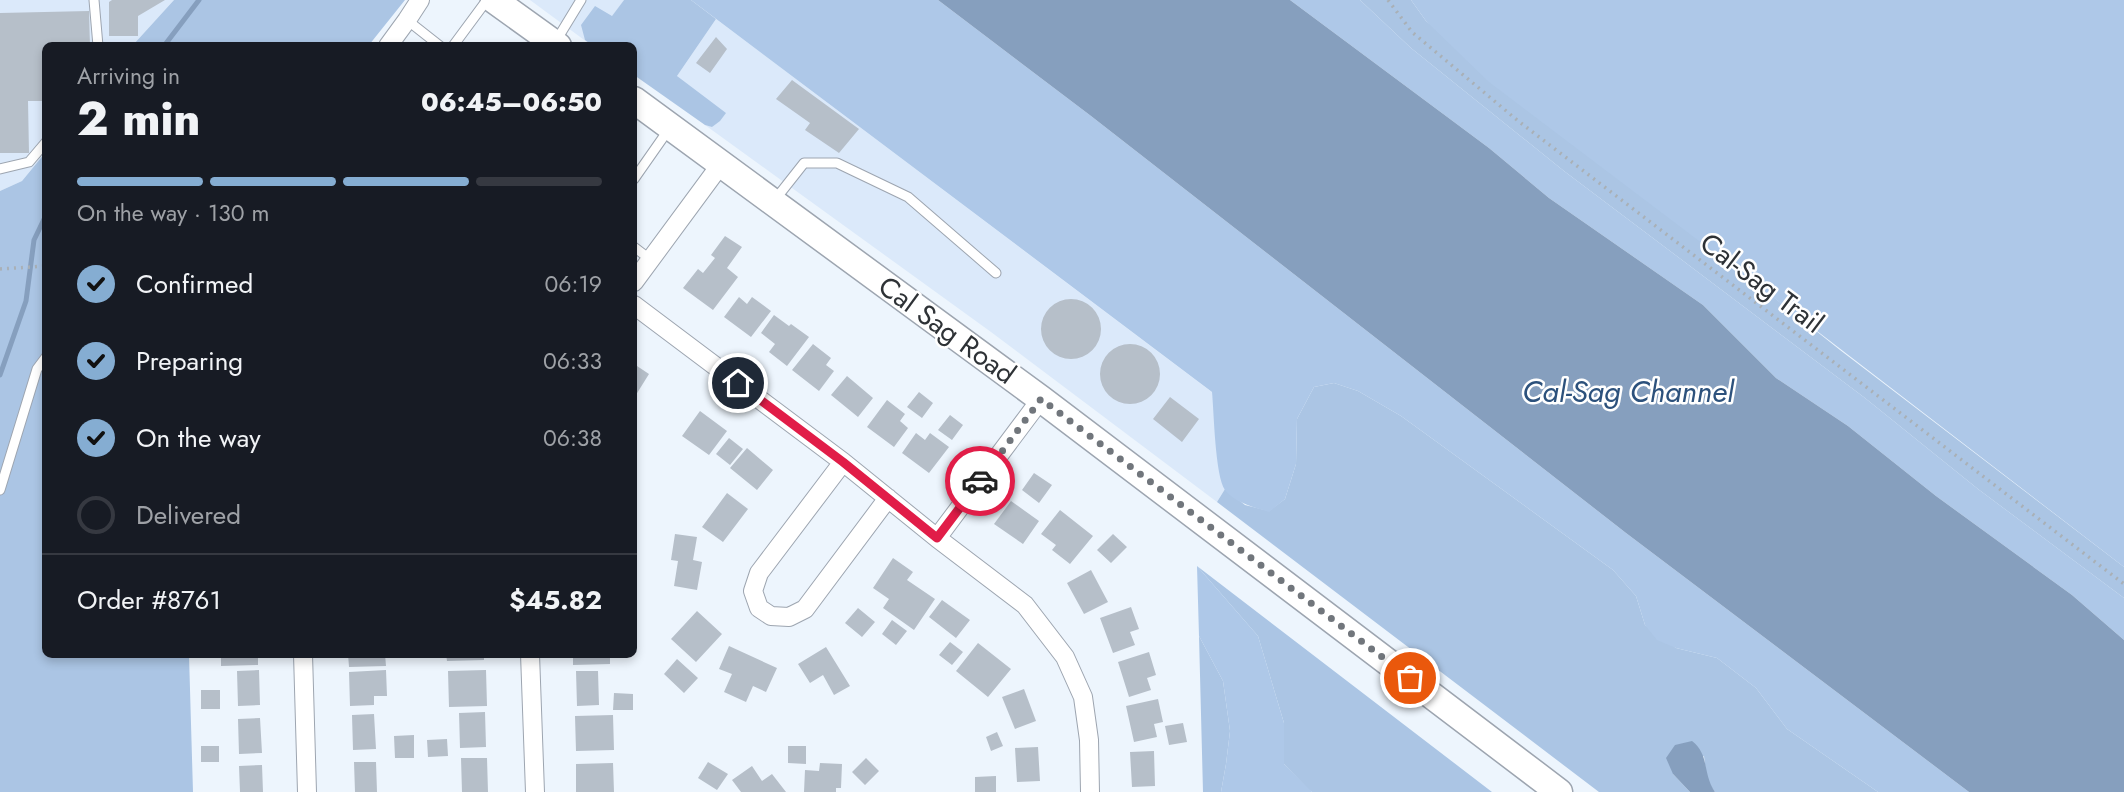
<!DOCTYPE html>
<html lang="en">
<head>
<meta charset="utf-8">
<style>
	:root { --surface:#171b24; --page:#20242c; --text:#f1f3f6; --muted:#9ea1a6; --line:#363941; --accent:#85add2 }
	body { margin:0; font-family:Jost,sans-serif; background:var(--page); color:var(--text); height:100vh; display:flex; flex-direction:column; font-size:26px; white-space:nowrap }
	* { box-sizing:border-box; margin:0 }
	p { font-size:23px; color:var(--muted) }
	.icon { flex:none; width:38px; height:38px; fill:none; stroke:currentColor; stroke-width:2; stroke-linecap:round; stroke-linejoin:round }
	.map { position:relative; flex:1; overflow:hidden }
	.drawer { position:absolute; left:42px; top:42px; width:595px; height:616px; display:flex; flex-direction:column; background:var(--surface); border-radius:10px; box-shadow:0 4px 10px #0003 }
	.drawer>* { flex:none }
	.pin { position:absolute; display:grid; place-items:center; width:60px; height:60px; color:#fff; margin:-30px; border:4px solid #fff; border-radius:50%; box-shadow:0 2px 7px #0007 }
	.courier { position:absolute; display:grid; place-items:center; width:70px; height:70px; margin:-35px; border:5px solid #e11d48; border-radius:50%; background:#fff; color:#222; box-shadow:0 2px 9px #0007 }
	.headline em { font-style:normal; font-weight:800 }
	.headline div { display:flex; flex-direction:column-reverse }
	.headline { display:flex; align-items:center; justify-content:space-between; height:119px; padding:0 35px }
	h1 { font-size:46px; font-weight:800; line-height:52px }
	.bar { display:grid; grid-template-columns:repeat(4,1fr); gap:10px 7px; align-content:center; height:84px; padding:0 35px }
	.bar i { height:9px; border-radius:5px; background:var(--line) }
	.bar .selected { background:var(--accent) }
	.bar p { grid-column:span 4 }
	.line { display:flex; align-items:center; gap:18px; padding:0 35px; border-top:2px solid var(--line) }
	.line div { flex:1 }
	ol { padding:0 35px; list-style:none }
	li { display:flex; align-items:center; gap:21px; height:77px }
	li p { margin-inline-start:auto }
	li .icon { padding:7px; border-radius:50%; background:var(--accent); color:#111; stroke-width:4 }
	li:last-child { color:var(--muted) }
	li i { width:38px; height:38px; border:4px solid var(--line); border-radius:50% }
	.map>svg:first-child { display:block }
</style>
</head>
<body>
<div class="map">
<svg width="2124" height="792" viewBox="0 0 2124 792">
	<rect width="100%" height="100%" fill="#edf5fd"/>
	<path fill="#dbe9fa" d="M0,0H174L133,45L46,46L45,153L22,181L0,191Z
		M530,0H624L591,45Z
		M716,19L1213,393L1217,455L1225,489L1217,502L991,332L705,125L713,127L677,76Z"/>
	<path fill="#abc5e4" d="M174,0H405L369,45H133Z
		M624,0H691L716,19L677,76L726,113L720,121L712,127L705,125L634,75V46L592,45L585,40L581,25L595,6L612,16Z
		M1360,0H1411L1426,21L1840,350L2124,567V598L1978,489L1865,398L1564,171L1411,48Z
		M45,153L46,654L189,655L193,792H0V191L22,181Z
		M1334,383L1358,391L1401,416L1613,570L1636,596L1645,625L1676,648L1717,658L1756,688L1787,729L1878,792H1715L1707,781L1704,756L1673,774L1690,792H1599L1217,502L1225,489L1245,505L1269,511L1285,499L1296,464L1297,419L1314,387Z
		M1197,566L1492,792H1312L1309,790L1284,764V723L1258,636Z
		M1199,636L1223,681L1230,731L1226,764L1221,792H1203Z"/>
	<path fill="#aec8e8" d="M691,0H938L1091,116L1626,533L1969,792H1878L1787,729L1756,688L1717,658L1676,648L1657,640L1645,625L1636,596L1613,570L1401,416L1358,391L1334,383L1314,387L1297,419L1296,464L1285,499L1269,512C1254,507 1235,503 1225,490C1215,476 1214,412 1212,392Z
		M1290,0H1360L1411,48L1564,171L1865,398L1978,489L2124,598V640L2072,595L1936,496L1848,426L1776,378L1703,305L1549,198L1489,148Z
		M1411,0H2124V567L1752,281L1489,82L1426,21Z
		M1197,566L1258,636L1284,723V764L1312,792H1221L1226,764L1230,731L1223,681L1199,636Z"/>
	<path fill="#869fbe" d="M938,0H1290L1489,148L1549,198L1703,305L1776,378L1848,426L1936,496L2072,595L2124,640V792H1969L1626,533L1091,116Z
		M1692,741C1710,755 1702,773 1715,792H1690L1673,774L1666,758L1675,745Z"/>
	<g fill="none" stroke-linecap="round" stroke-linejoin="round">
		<path stroke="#869fbe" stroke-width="5" d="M164,46L199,0
			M0,375L26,301L34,240L46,215"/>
	</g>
	<path fill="#b6bfc9" d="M112,0H165L138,16V36H109V2Z
		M89,11L90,46H46L45,101H28L29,153H0V13Z
		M716,37L727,49L710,73L696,63Z
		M792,80L859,129L839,153L805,130L810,123L776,99Z
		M725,236L742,247L727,268L738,277L713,310L683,288L698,269L703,273L715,258L711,255Z
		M739,297L747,304L752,297L771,311L751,337L724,317Z
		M1041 329a30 30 0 1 1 60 0a30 30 0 1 1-60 0Z
		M774,315L789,326L791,324L809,337L787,366L769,352L775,344L761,333Z
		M813,344L831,358L826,365L834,371L819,391L792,370Z
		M1100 374a30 30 0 1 1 60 0a30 30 0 1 1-60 0Z
		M634,364L649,374L634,398Z
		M847,376L873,398L858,417L831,395Z
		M919,392L933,403L922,418L907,407Z
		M1170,397L1199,419L1182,442L1153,419Z
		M887,400L905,414L900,421L908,428L894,447L867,427Z
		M700,411L727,431L709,455L682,436Z
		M950,415L963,425L952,440L938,430Z
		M916,433L925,440L930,433L949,447L929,473L902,453Z
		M729,438L743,449L730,465L716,454Z
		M747,448L773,470L757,490L730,468Z
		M1034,473L1052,485L1039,503L1022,490Z
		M727,493L748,509L723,542L702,527Z
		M1011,501L1039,521L1023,544L994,524Z
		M1060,510L1093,536L1070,564L1052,550L1056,545L1041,534Z
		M675,534L697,537L693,560L702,562L697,590L674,586L678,561L671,560Z
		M1113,534L1127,547L1111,563L1097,550Z
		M893,558L913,572L907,580L935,599L914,630L883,608L889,599L873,588Z
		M1091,570L1108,602L1084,614L1067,583Z
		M942,600L970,620L956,638L929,617Z
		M1131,607L1139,629L1130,632L1135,645L1113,653L1100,618Z
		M858,608L875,622L862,637L845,623Z
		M697,611L722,634L696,662L671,639Z
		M892,620L907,631L896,645L882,634Z
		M950,642L963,652L952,665L939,655Z
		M978,643L1011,669L988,697L956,671Z
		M729,646L777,668L766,692L753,686L746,702L724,692L732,674L719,669Z
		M826,647L850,686L834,695L823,675L810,683L798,664Z
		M1149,652L1156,675L1147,678L1151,690L1129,697L1118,662Z
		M221,654H258V665L221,666Z
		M348,654H385L386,666L349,667Z
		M446,654H484V660L447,661Z
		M573,654H610V664L573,665Z
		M677,659L698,678L684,693L664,674Z
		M259,670L260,705L238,706L237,671Z
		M386,670L387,696H374V705L350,706L349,672Z
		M486,670L487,706L449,707L448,671Z
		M576,671H598L599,705L577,706Z
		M1024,689L1036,721L1015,729L1002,697Z
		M201,690H220V709H201Z
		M614,693L633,694V710H613Z
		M1158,699L1163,722L1154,724L1157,737L1134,742L1126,706Z
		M485,712L486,747L460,748L459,713Z
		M374,714L376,749L353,750L352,715Z
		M613,715L614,750L576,751L575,716Z
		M260,718L262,753L239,754L238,719Z
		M1183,723L1187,742L1169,745L1165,726Z
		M997,732L1003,746L991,751L986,737Z
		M414,735V758H395L394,736Z
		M447,739L448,756L428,757L427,740Z
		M201,746H219V762H201Z
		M788,746H806V764L788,763Z
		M1038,747L1040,781L1017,782L1015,748Z
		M1154,751L1155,786L1132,787L1130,752Z
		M461,758H487L488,792H462Z
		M866,758L879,771L865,785L852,772Z
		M354,762H376L377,792H355Z
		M708,762L728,774L717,790L698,778Z
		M613,763L614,792H576V764Z
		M820,763L842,764L841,788H836V792H804L805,770L819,771Z
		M262,765L263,792H240L239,766Z
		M752,766L762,781L772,774L786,792H741L732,780Z
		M996,776V792H975V777Z"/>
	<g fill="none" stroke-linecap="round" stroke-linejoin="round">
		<g stroke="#9da5b0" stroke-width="11">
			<path id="lane" d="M94,0L98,46
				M407,20L440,46
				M556,41L581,0
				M453,46L487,0
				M0,169L29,162L46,142
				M634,179L669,129
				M774,201L804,163H837L908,197L996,273
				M634,247L651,260
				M0,490L37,369L46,357"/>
		</g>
		<g stroke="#9da5b0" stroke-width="20">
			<path id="street" d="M388,46L407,20L420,0
				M634,282L721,164
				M634,305L843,462L937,538L1025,605L1065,657L1083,697L1089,740L1090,792
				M843,462L759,573L753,591L759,608L771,616L789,617L805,609L888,498
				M937,538L1041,399
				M303,654L307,792
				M530,654L535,792"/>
		</g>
		<g stroke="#9da5b0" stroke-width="29">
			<path id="secondary" d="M494,0L558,46
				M634,100L1041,399L1559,792"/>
		</g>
		<path stroke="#a9b0b6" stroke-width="3.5" stroke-dasharray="2 5" stroke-linecap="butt" d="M1388,0L1412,32L1517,120L2124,584
			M0,269L46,266"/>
		<use href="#lane" stroke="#fff" stroke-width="9"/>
		<use href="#street" stroke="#fff" stroke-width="18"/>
		<use href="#secondary" stroke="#fff" stroke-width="26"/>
	</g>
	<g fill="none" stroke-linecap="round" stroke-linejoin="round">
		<path stroke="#71767c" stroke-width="7" stroke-dasharray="0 12.6" d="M980,481L1041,399L1410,678"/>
		<path stroke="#e11d48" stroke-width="9" d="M738,383L843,462L937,538L980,481"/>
	</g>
	<g text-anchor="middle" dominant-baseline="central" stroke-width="5" stroke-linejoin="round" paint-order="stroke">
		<g font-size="28" fill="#2e3236" stroke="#fff">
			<text transform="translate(1762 283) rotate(37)">Cal-Sag Trail</text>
			<text transform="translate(947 330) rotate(36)">Cal Sag Road</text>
		</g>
		<g font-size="30" font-style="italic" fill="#2c517c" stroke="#fff">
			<text x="1628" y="391">Cal-Sag Channel</text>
		</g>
	</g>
</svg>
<div class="pin" style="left:1410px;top:678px;background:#ea580c"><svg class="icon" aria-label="bag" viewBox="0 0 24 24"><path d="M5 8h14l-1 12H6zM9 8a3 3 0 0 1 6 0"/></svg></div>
<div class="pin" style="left:738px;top:383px;background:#1f2937"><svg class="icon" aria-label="home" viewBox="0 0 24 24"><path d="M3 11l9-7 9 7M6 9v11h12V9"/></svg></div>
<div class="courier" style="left:980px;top:481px"><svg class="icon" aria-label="car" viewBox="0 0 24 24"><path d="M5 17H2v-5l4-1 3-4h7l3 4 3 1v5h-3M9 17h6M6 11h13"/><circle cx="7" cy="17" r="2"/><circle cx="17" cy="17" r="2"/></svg></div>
<section class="drawer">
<div class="headline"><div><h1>2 min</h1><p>Arriving in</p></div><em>06:45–06:50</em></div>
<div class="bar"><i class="selected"></i><i class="selected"></i><i class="selected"></i><i></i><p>On the way · 130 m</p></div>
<ol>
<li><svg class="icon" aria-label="check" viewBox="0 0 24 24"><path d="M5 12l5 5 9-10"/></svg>Confirmed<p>06:19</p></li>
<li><svg class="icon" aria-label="check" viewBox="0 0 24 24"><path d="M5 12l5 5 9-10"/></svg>Preparing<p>06:33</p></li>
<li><svg class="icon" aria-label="check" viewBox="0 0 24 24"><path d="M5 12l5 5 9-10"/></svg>On the way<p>06:38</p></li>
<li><i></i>Delivered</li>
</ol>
<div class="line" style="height:91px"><div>Order #8761</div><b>$45.82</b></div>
</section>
</div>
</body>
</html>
